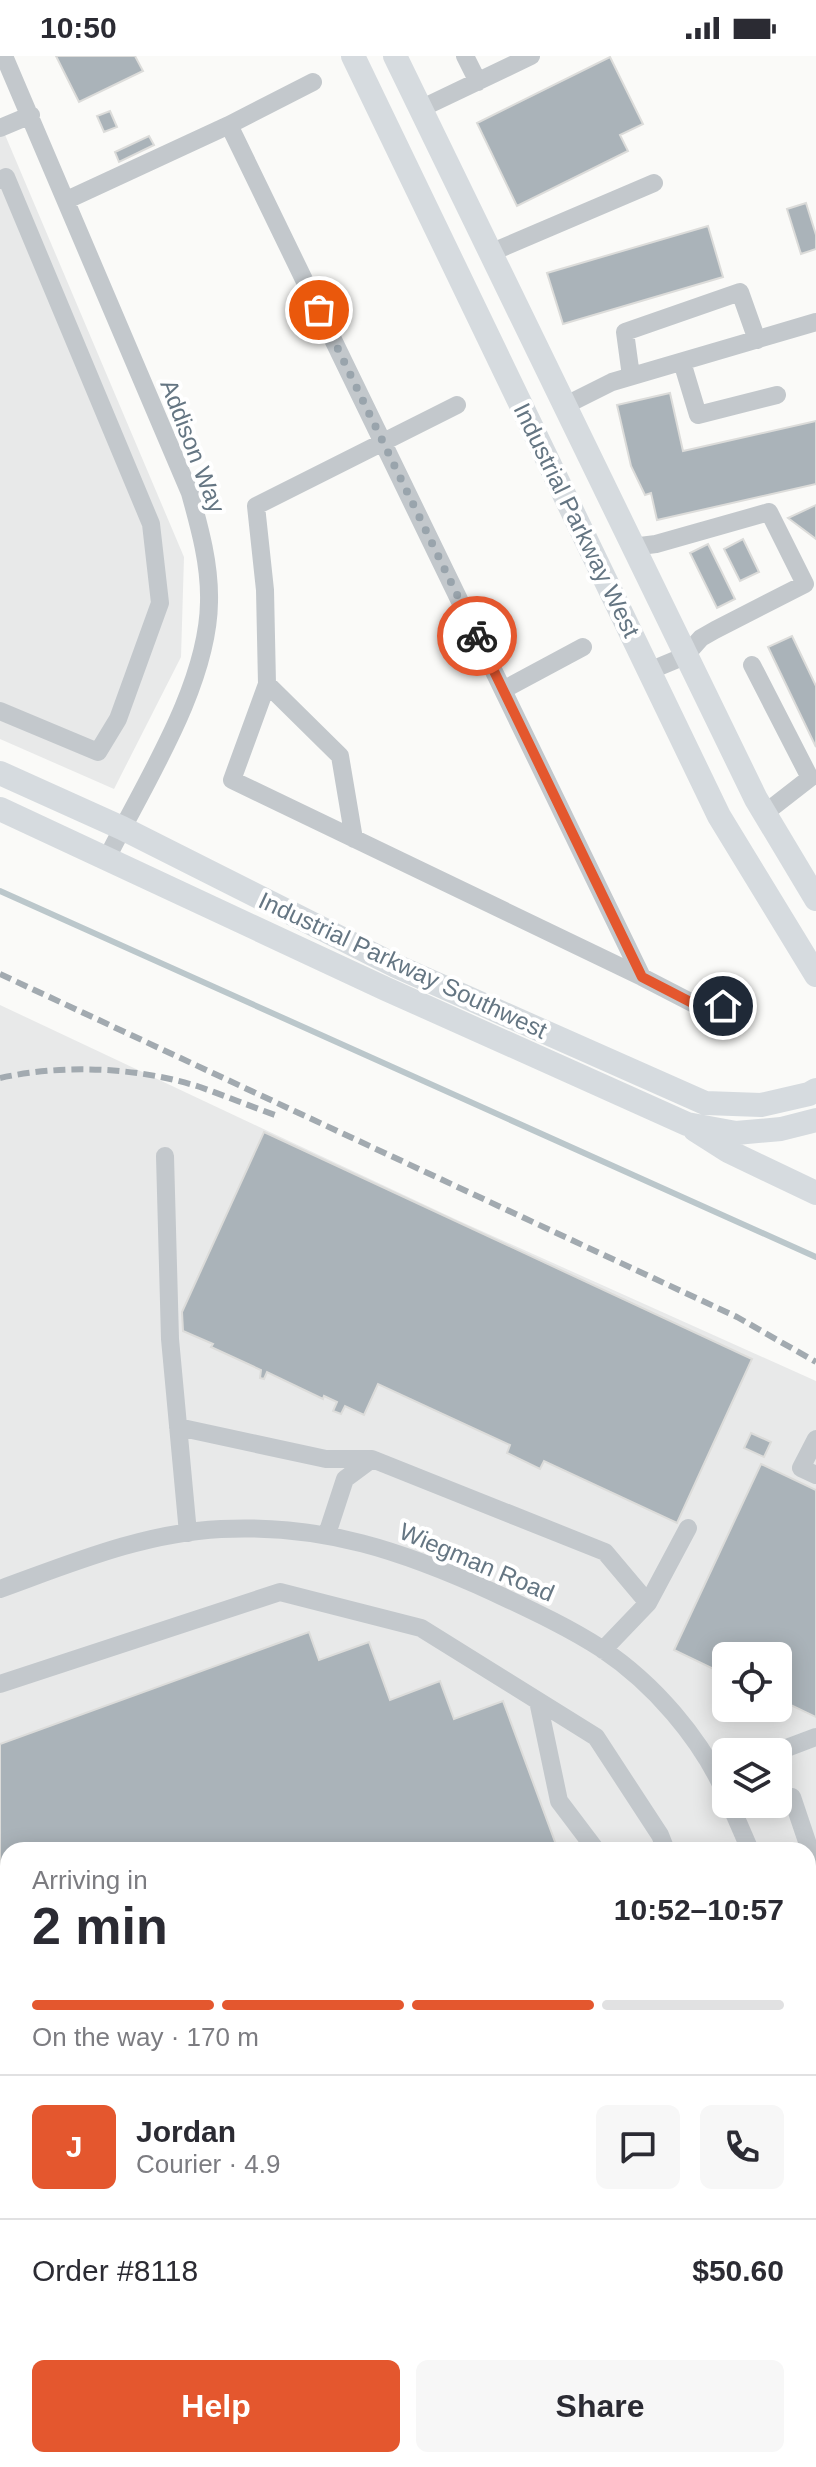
<!DOCTYPE html>
<html lang="en">
<head>
<meta charset="utf-8">
<style>
	:root { --surface:#fff; --page:#f7f7f7; --text:#2b2b33; --muted:#7c7c81; --line:#e1e1e2; --accent:#e4572e }
	body { margin:0; font-family:Arial,sans-serif; background:var(--page); color:var(--text); height:100vh; display:flex; flex-direction:column; font-size:30px; white-space:nowrap }
	* { box-sizing:border-box; margin:0 }
	p { font-size:26px; color:var(--muted) }
	.icon { flex:none; width:44px; height:44px; fill:none; stroke:currentColor; stroke-width:2; stroke-linecap:round; stroke-linejoin:round }
	.map { position:relative; flex:1; overflow:hidden }
	.panel { position:absolute; left:0px; top:1786px; width:816px; height:626px; display:flex; flex-direction:column; background:var(--surface); border-radius:24px 24px 0 0; box-shadow:0 4px 20px #0003 }
	.panel>* { flex:none }
	.tools { position:absolute; left:712px; top:1586px; display:grid; gap:16px }
	.tools a { display:grid; place-items:center; width:80px; height:80px; border-radius:12px; background:var(--surface); box-shadow:0 4px 20px #0003; font-size:40px }
	.pin { position:absolute; display:grid; place-items:center; width:68px; height:68px; color:#fff; margin:-34px; border:4px solid #fff; border-radius:50%; box-shadow:0 2px 8px #0007 }
	.courier { position:absolute; display:grid; place-items:center; width:80px; height:80px; margin:-40px; border:6px solid #e4572e; border-radius:50%; background:#fff; color:#222; box-shadow:0 2px 10px #0007 }
	.head em { font-style:normal; font-weight:800 }
	.head div { display:flex; flex-direction:column-reverse }
	.head { display:flex; align-items:center; justify-content:space-between; height:136px; padding:0 32px }
	h1 { font-size:52px; font-weight:800; line-height:60px }
	.bar { display:grid; grid-template-columns:repeat(4,1fr); gap:12px 8px; align-content:center; height:96px; padding:0 32px }
	.bar i { height:10px; border-radius:6px; background:var(--line) }
	.bar .selected { background:var(--accent) }
	.bar p { grid-column:span 4 }
	.line { display:flex; align-items:center; gap:20px; padding:0 32px; border-top:2px solid var(--line) }
	.line div { flex:1 }
	.round { display:grid; place-items:center; flex:none; width:84px; height:84px; border-radius:12px; background:var(--page) }
	.primary-button { display:flex; gap:16px; margin-top:auto; padding:16px 32px }
	.primary-button a { flex:1; height:92px; border-radius:12px; background:var(--accent); color:#fff; font-size:32px; font-weight:800; line-height:92px; text-align:center }
	.primary-button a+a { background:var(--page); color:var(--text) }
	.status { display:flex; justify-content:space-between; align-items:center; height:56px; padding:0 40px; background:var(--surface); direction:ltr }
	.status svg { height:22px; fill:currentColor }
	.map>svg:first-child { display:block }
</style>
</head>
<body>
<div class="status"><b>10:50</b><svg viewBox="0 0 49 12"><path d="M0 12V9h3v3zM5 12V6h3v6zM10 12V3h3v9zM15 12V0h3v12zM26 1h20v11H26zM47 4h2v5h-2z"/></svg></div>
<div class="map">
<svg width="816" height="2411" viewBox="0 0 816 2411">
	<rect width="100%" height="100%" fill="#fafaf8"/>
	<path fill="#e8e9e9" fill-rule="evenodd" d="M0,67L184,501L181,601L114,733L0,683Z
		M0,949L455,1163L816,1325V2411H0ZM726,1600H778V1652H726ZM726,1696H778V1748H726ZM8,1794H808V2404H8Z"/>
	<g fill="none" stroke-linecap="round" stroke-linejoin="round">
		<path stroke="#bbc7cb" stroke-width="6" d="M0,835L816,1201"/>
	</g>
	<path fill="#aab3b9" stroke="#dcdcda" stroke-width="2" d="M56,0H135L143,15L79,46Z
		M610,1L643,68L620,79L628,95L517,150L477,67Z
		M110,55L117,71L104,76L97,60Z
		M149,80L154,89L119,106L115,96Z
		M806,147L816,179V193L801,198L787,153Z
		M708,170L723,221L563,268L547,217Z
		M670,337L683,395L816,365V428L657,464L651,437L645,439L631,410L617,349Z
		M816,449V483L788,462Z
		M743,483L759,516L740,525L724,493Z
		M708,488L735,543L717,552L690,497Z
		M792,580L816,630V691L768,591Z
		M264,1076L752,1303L677,1467L544,1405L540,1413L507,1397L510,1389L378,1328L364,1359L345,1350L341,1358L333,1355L337,1346L324,1340L323,1343L267,1316L264,1323L260,1322L261,1314L211,1291L213,1288L183,1275L182,1256Z
		M751,1377L771,1386L764,1401L744,1392Z
		M761,1408L816,1434V1661L778,1643V1600H726V1619L674,1594Z
		M309,1576L319,1604L369,1586L390,1644L440,1625L454,1663L503,1645L558,1794H8V2057L0,2060V1688Z
		M0,2290L8,2311V2404H42L45,2411H0Z"/>
	<g fill="none" stroke-linecap="round" stroke-linejoin="round">
		<path stroke="#c3c8cc" stroke-width="18" d="M4,0L190,437C200,473 210,509 209,546C208,630 144,728 107,802
			M465,0L478,26
			M420,53L531,0
			M229,69L313,26
			M0,72L31,59
			M0,124L6,121L151,468L160,547L118,663L98,696L0,655
			M67,144L229,69L642,921L702,952L745,949
			M490,197L654,127
			M682,306L698,359L777,339
			M631,320L625,276L740,236L757,284
			M457,349L256,450L265,534L267,628L232,724L642,921
			M564,350L612,326L816,266
			M632,491L656,488L769,456L805,528L715,574L701,582L685,600L649,615
			M752,609L810,722L765,757
			M267,628L340,700L354,783
			M503,634L583,591
			M165,1100L170,1283L188,1477
			M178,1371L326,1403H372
			M816,1383L801,1412L816,1419
			M327,1478L345,1423L372,1403L605,1496L648,1547
			M0,1533C72,1507 143,1477 221,1473C324,1468 403,1495 495,1537C531,1554 568,1571 602,1593C653,1627 701,1682 726,1739
			M603,1594L648,1547L688,1472
			M0,1628L280,1536L421,1572L596,1681L660,1779L666,1794
			M538,1645L559,1745L596,1794
			M776,1696L816,1681
			M792,1741L816,1812
			M730,1748L750,1794
			M808,1863L816,1860
			M808,1948L816,1971
			M0,2138L8,2135
			M808,2158L816,2181
			M808,2264L816,2261
			M808,2315L816,2313
			M808,2383L816,2381
			M77,2404L79,2411
			M728,2404L731,2411
			M792,2404L794,2411
			M174,2411L194,2404
			M323,2411L341,2404
			M543,2411L563,2404"/>
		<path stroke="#d6dbdf" stroke-width="24" d="M353,0L719,760L816,919
			M395,0L756,743L816,843
			M0,717L122,772L396,910L705,1047L761,1049L809,1038L816,1034
			M0,753L386,933L687,1068L736,1077L781,1073L816,1064
			M695,1074L728,1095L816,1137"/>
		<path stroke="#a2aab0" stroke-width="6" stroke-dasharray="12 6" stroke-linecap="butt" d="M0,918L737,1261L816,1306
			M0,1022C64,1008 137,1011 200,1031C225,1040 250,1050 275,1059
			M808,1894L816,1890
			M0,2196L8,2193
			M0,2229L8,2226"/>
	</g>
	<g fill="none" stroke-linecap="round" stroke-linejoin="round">
		<path stroke="#99a4ac" stroke-width="8" stroke-dasharray="0 14.4" d="M319,254L477,580"/>
		<path stroke="#e4572e" stroke-width="10" d="M477,580L642,921L702,952L723,950"/>
	</g>
	<g text-anchor="middle" dominant-baseline="central" stroke-width="8" stroke-linejoin="round" paint-order="stroke">
		<g font-size="24" fill="#657683" stroke="#fff">
			<text transform="translate(193 390) rotate(69)">Addison Way</text>
			<text transform="translate(577 464) rotate(64)">Industrial Parkway West</text>
			<text transform="translate(403 909) rotate(25)">Industrial Parkway Southwest</text>
			<text transform="translate(477 1506) rotate(23)">Wiegman Road</text>
		</g>
	</g>
</svg>
<div class="tools">
<a><svg class="icon" aria-label="locate" viewBox="0 0 24 24"><circle cx="12" cy="12" r="6"/><path d="M12 2v4M12 18v4M2 12h4M18 12h4"/></svg></a>
<a><svg class="icon" aria-label="layers" viewBox="0 0 24 24"><path d="M12 4l9 5-9 5-9-5zM3 14l9 5 9-5"/></svg></a>
</div>
<div class="pin" style="left:319px;top:254px;background:#ea580c"><svg class="icon" aria-label="bag" viewBox="0 0 24 24"><path d="M5 8h14l-1 12H6zM9 8a3 3 0 0 1 6 0"/></svg></div>
<div class="pin" style="left:723px;top:950px;background:#1f2937"><svg class="icon" aria-label="home" viewBox="0 0 24 24"><path d="M3 11l9-7 9 7M6 9v11h12V9"/></svg></div>
<div class="courier" style="left:477px;top:580px"><svg class="icon" aria-label="bike" viewBox="0 0 24 24"><circle cx="6" cy="16" r="4"/><circle cx="18" cy="16" r="4"/><path d="M6 16l4-8h5l3 8M10 8l3 8H6M13 5h3"/></svg></div>
<section class="panel">
<div class="head"><div><h1>2 min</h1><p>Arriving in</p></div><em>10:52–10:57</em></div>
<div class="bar"><i class="selected"></i><i class="selected"></i><i class="selected"></i><i></i><p>On the way · 170 m</p></div>
<div class="line" style="height:144px"><b class="round" style="background:var(--accent);color:#fff">J</b><div><b>Jordan</b><p>Courier · 4.9</p></div><a class="round"><svg class="icon" aria-label="chat" viewBox="0 0 24 24"><path d="M4 5h16v11H9l-5 4z"/></svg></a><a class="round"><svg class="icon" aria-label="phone" viewBox="0 0 24 24"><path d="M5 4h4l2 5-3 2q2 4 5 5l2-3 5 2v4C11 20 4 13 5 4z"/></svg></a></div>
<div class="line" style="height:104px"><div>Order #8118</div><b>$50.60</b></div>
<div class="primary-button"><a>Help</a><a>Share</a></div>
</section>
</div>
</body>
</html>
